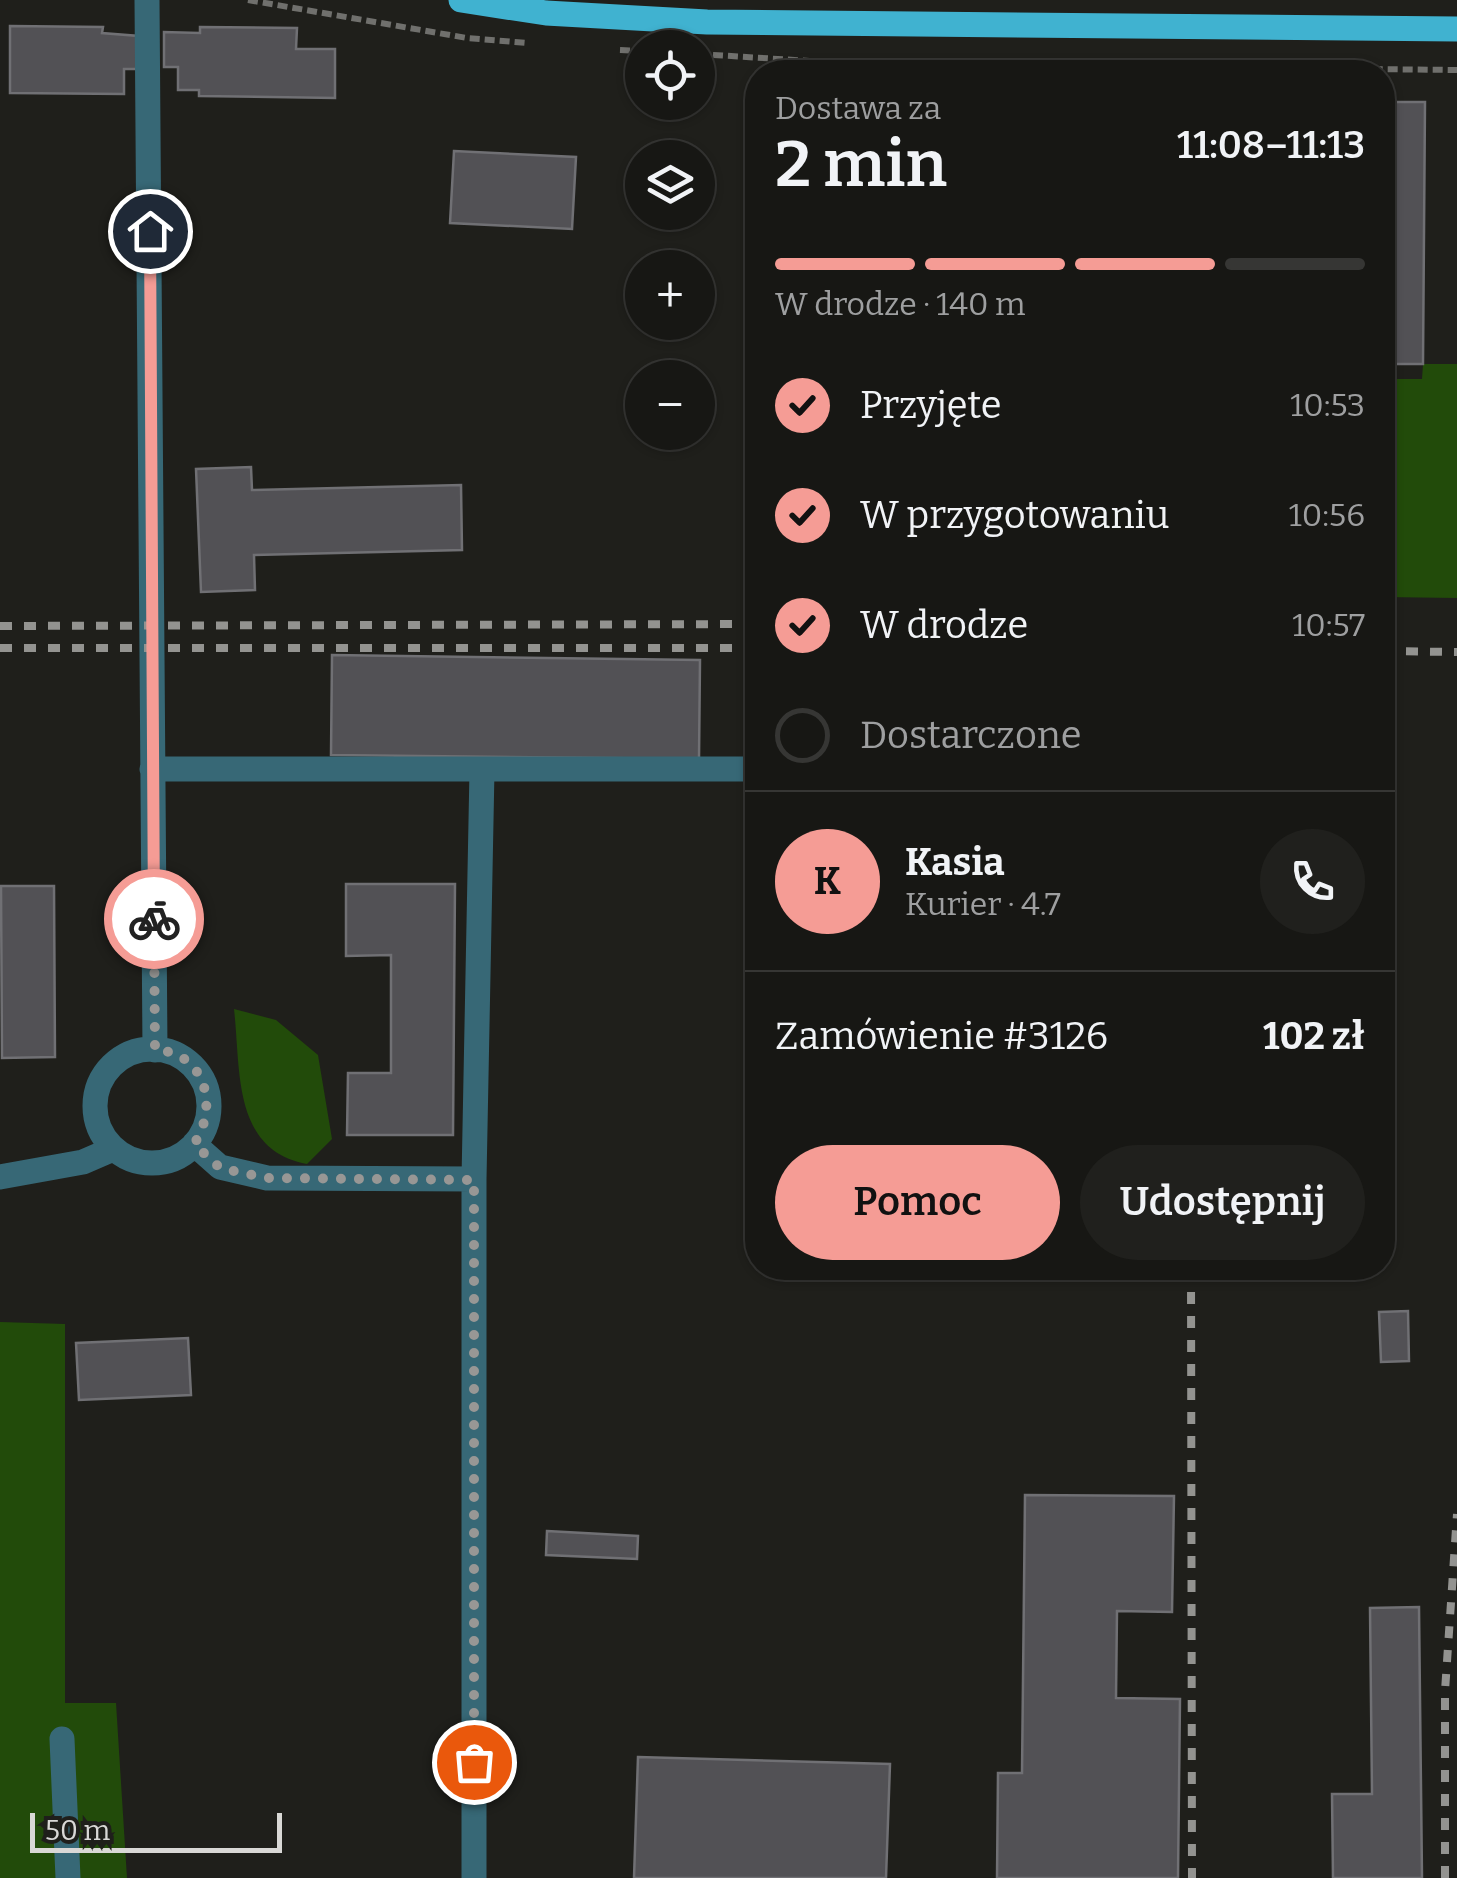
<!DOCTYPE html>
<html lang="pl">
<head>
<meta charset="utf-8">
<style>
	:root { --surface:#171714; --page:#20201d; --text:#f1f3f6; --muted:#9e9fa0; --line:#363634; --accent:#f59c95 }
	body { margin:0; font-family:Bitter,serif; background:var(--page); color:var(--text); height:100vh; display:flex; flex-direction:column; font-size:38px; white-space:nowrap }
	* { box-sizing:border-box; margin:0 }
	p { font-size:32px; color:var(--muted) }
	.icon { flex:none; width:55px; height:55px; fill:none; stroke:currentColor; stroke-width:2; stroke-linecap:round; stroke-linejoin:round }
	.map { position:relative; flex:1; overflow:hidden }
	.drawer { position:absolute; left:745px; top:60px; width:650px; height:1220px; display:flex; flex-direction:column; background:var(--surface); border-radius:40px; box-shadow:0 2px 8px #0004,0 0 0 2px var(--line) }
	.drawer>* { flex:none }
	.controls { position:absolute; left:625px; top:30px; display:grid; gap:20px }
	.controls a { display:grid; place-items:center; width:90px; height:90px; border-radius:50%; background:var(--surface); box-shadow:0 2px 8px #0004,0 0 0 2px var(--line); font-size:50px }
	.scale { position:absolute; left:30px; bottom:25px; width:252px; box-sizing:border-box; padding-left:10px; border:5px solid #d9d8d6; border-top:0; font-size:28px; line-height:35px; white-space:nowrap; color:#d9d8d6; -webkit-text-stroke:8px #1f1f1b; paint-order:stroke }
	.pin { position:absolute; display:grid; place-items:center; width:85px; height:85px; color:#fff; margin:-42px; border:5px solid #fff; border-radius:50%; box-shadow:0 2px 10px #0007 }
	.courier { position:absolute; display:grid; place-items:center; width:100px; height:100px; margin:-50px; border:8px solid #f59c95; border-radius:50%; background:#fff; color:#222; box-shadow:0 2px 12px #0007 }
	.summary em { font-style:normal; font-weight:600 }
	.summary div { display:flex; flex-direction:column-reverse }
	.summary { display:flex; align-items:center; justify-content:space-between; height:170px; padding:0 30px }
	h1 { font-size:65px; font-weight:600; line-height:75px }
	.bar { display:grid; grid-template-columns:repeat(4,1fr); gap:15px 10px; align-content:center; height:120px; padding:0 30px }
	.bar i { height:12px; border-radius:8px; background:var(--line) }
	.bar .selected { background:var(--accent) }
	.bar p { grid-column:span 4 }
	.line { display:flex; align-items:center; gap:25px; padding:0 30px; border-top:2px solid var(--line) }
	.line div { flex:1 }
	.round { display:grid; place-items:center; flex:none; width:105px; height:105px; border-radius:52px; background:var(--page) }
	ol { padding:0 30px; list-style:none }
	li { display:flex; align-items:center; gap:30px; height:110px }
	li p { margin-inline-start:auto }
	li .icon { padding:10px; border-radius:50%; background:var(--accent); color:#111; stroke-width:4 }
	li:last-child { color:var(--muted) }
	li i { width:55px; height:55px; border:5px solid var(--line); border-radius:50% }
	.primary-button { display:flex; gap:20px; margin-top:auto; padding:20px 30px }
	.primary-button a { flex:1; height:115px; border-radius:60px; background:var(--accent); color:#111; font-size:40px; font-weight:600; line-height:115px; text-align:center }
	.primary-button a+a { background:var(--page); color:var(--text) }
	.map>svg:first-child { display:block }
</style>
</head>
<body>
<div class="map">
<svg width="1457" height="1878" viewBox="0 0 1457 1878">
	<rect width="100%" height="100%" fill="#1f1f1b"/>
	<path fill="#224b0a" d="M1423,364H1457V598L1383,597V379H1422Z
		M234,1009L276,1020L318,1055L332,1139L307,1164C232,1150 241,1071 234,1009Z
		M0,1322L65,1324V1703H116L127,1878H0Z"/>
	<path fill="#525155" stroke="#707074" stroke-width="2.5" d="M10,26L103,27L102,33L139,36V69H124V94L10,93Z
		M200,27L297,28L296,49H335V98L199,96V90H178V67H164V32L200,33Z
		M1392,102H1425L1423,364H1389Z
		M454,151L576,157L572,229L450,223Z
		M251,467L252,490L461,485L462,550L254,555L255,590L201,592L196,469Z
		M332,655L700,660L699,759L331,755Z
		M346,884H455L453,1135H347L348,1073H391V955L346,956Z
		M1,886H54L55,1057L2,1058Z
		M1408,1311L1409,1361L1381,1362L1379,1312Z
		M188,1338L191,1395L79,1400L76,1343Z
		M1025,1495L1174,1496L1172,1612L1117,1611L1116,1698L1180,1699L1178,1878H997L998,1773H1022Z
		M547,1531L638,1536L637,1559L546,1555Z
		M1419,1607L1422,1878H1333L1332,1794H1372L1370,1608Z
		M638,1757L890,1764L886,1878H634Z"/>
	<g fill="none" stroke-linecap="round" stroke-linejoin="round">
		<path stroke="#70706d" stroke-width="6" stroke-dasharray="10 5" stroke-linecap="butt" d="M248,0L467,38L528,43
			M620,50L642,51
			M698,54L843,63L1457,70"/>
		<path stroke="#376876" stroke-width="25" d="M147,0L155,1050
			M152,769H758
			M95 1106a57 57 0 1 1 114 0a57 57 0 1 1-114 0Z
			M194,1144L220,1167L267,1178L474,1179
			M0,1177L83,1162L113,1149
			M62,1739L68,1878
			M474,1878V1179L482,770"/>
		<path stroke="#40b2d0" stroke-width="25" d="M461,0L546,13L707,22L1457,29"/>
		<path stroke="#939390" stroke-width="8" stroke-dasharray="12 12" stroke-linecap="butt" d="M0,626L758,624
			M0,648H758
			M1382,651L1457,652
			M1191,1268L1192,1878
			M1445,1878V1691L1457,1514"/>
	</g>
	<g fill="none" stroke-linecap="round" stroke-linejoin="round">
		<path stroke="#989795" stroke-width="10" stroke-dasharray="0 18" d="M154,919L155,1050C206,1052 219,1107 194,1144L220,1168L266,1178L474,1180V1762"/>
		<path stroke="#f59c95" stroke-width="12" d="M150,231L154,919"/>
	</g>
</svg>
<div class="controls">
<a><svg class="icon" aria-label="locate" viewBox="0 0 24 24"><circle cx="12" cy="12" r="6"/><path d="M12 2v4M12 18v4M2 12h4M18 12h4"/></svg></a>
<a><svg class="icon" aria-label="layers" viewBox="0 0 24 24"><path d="M12 4l9 5-9 5-9-5zM3 14l9 5 9-5"/></svg></a>
<a>+</a>
<a>−</a>
</div>
<div class="scale">50 m</div>
<div class="pin" style="left:474px;top:1762px;background:#ea580c"><svg class="icon" aria-label="bag" viewBox="0 0 24 24"><path d="M5 8h14l-1 12H6zM9 8a3 3 0 0 1 6 0"/></svg></div>
<div class="pin" style="left:150px;top:231px;background:#1f2937"><svg class="icon" aria-label="home" viewBox="0 0 24 24"><path d="M3 11l9-7 9 7M6 9v11h12V9"/></svg></div>
<div class="courier" style="left:154px;top:919px"><svg class="icon" aria-label="bike" viewBox="0 0 24 24"><circle cx="6" cy="16" r="4"/><circle cx="18" cy="16" r="4"/><path d="M6 16l4-8h5l3 8M10 8l3 8H6M13 5h3"/></svg></div>
<section class="drawer">
<div class="summary"><div><h1>2 min</h1><p>Dostawa za</p></div><em>11:08–11:13</em></div>
<div class="bar"><i class="selected"></i><i class="selected"></i><i class="selected"></i><i></i><p>W drodze · 140 m</p></div>
<ol>
<li><svg class="icon" aria-label="check" viewBox="0 0 24 24"><path d="M5 12l5 5 9-10"/></svg>Przyjęte<p>10:53</p></li>
<li><svg class="icon" aria-label="check" viewBox="0 0 24 24"><path d="M5 12l5 5 9-10"/></svg>W przygotowaniu<p>10:56</p></li>
<li><svg class="icon" aria-label="check" viewBox="0 0 24 24"><path d="M5 12l5 5 9-10"/></svg>W drodze<p>10:57</p></li>
<li><i></i>Dostarczone</li>
</ol>
<div class="line" style="height:180px"><b class="round" style="background:var(--accent);color:#111">K</b><div><b>Kasia</b><p>Kurier · 4.7</p></div><a class="round"><svg class="icon" aria-label="phone" viewBox="0 0 24 24"><path d="M5 4h4l2 5-3 2q2 4 5 5l2-3 5 2v4C11 20 4 13 5 4z"/></svg></a></div>
<div class="line" style="height:130px"><div>Zamówienie #3126</div><b>102 zł</b></div>
<div class="primary-button"><a>Pomoc</a><a>Udostępnij</a></div>
</section>
</div>
</body>
</html>
